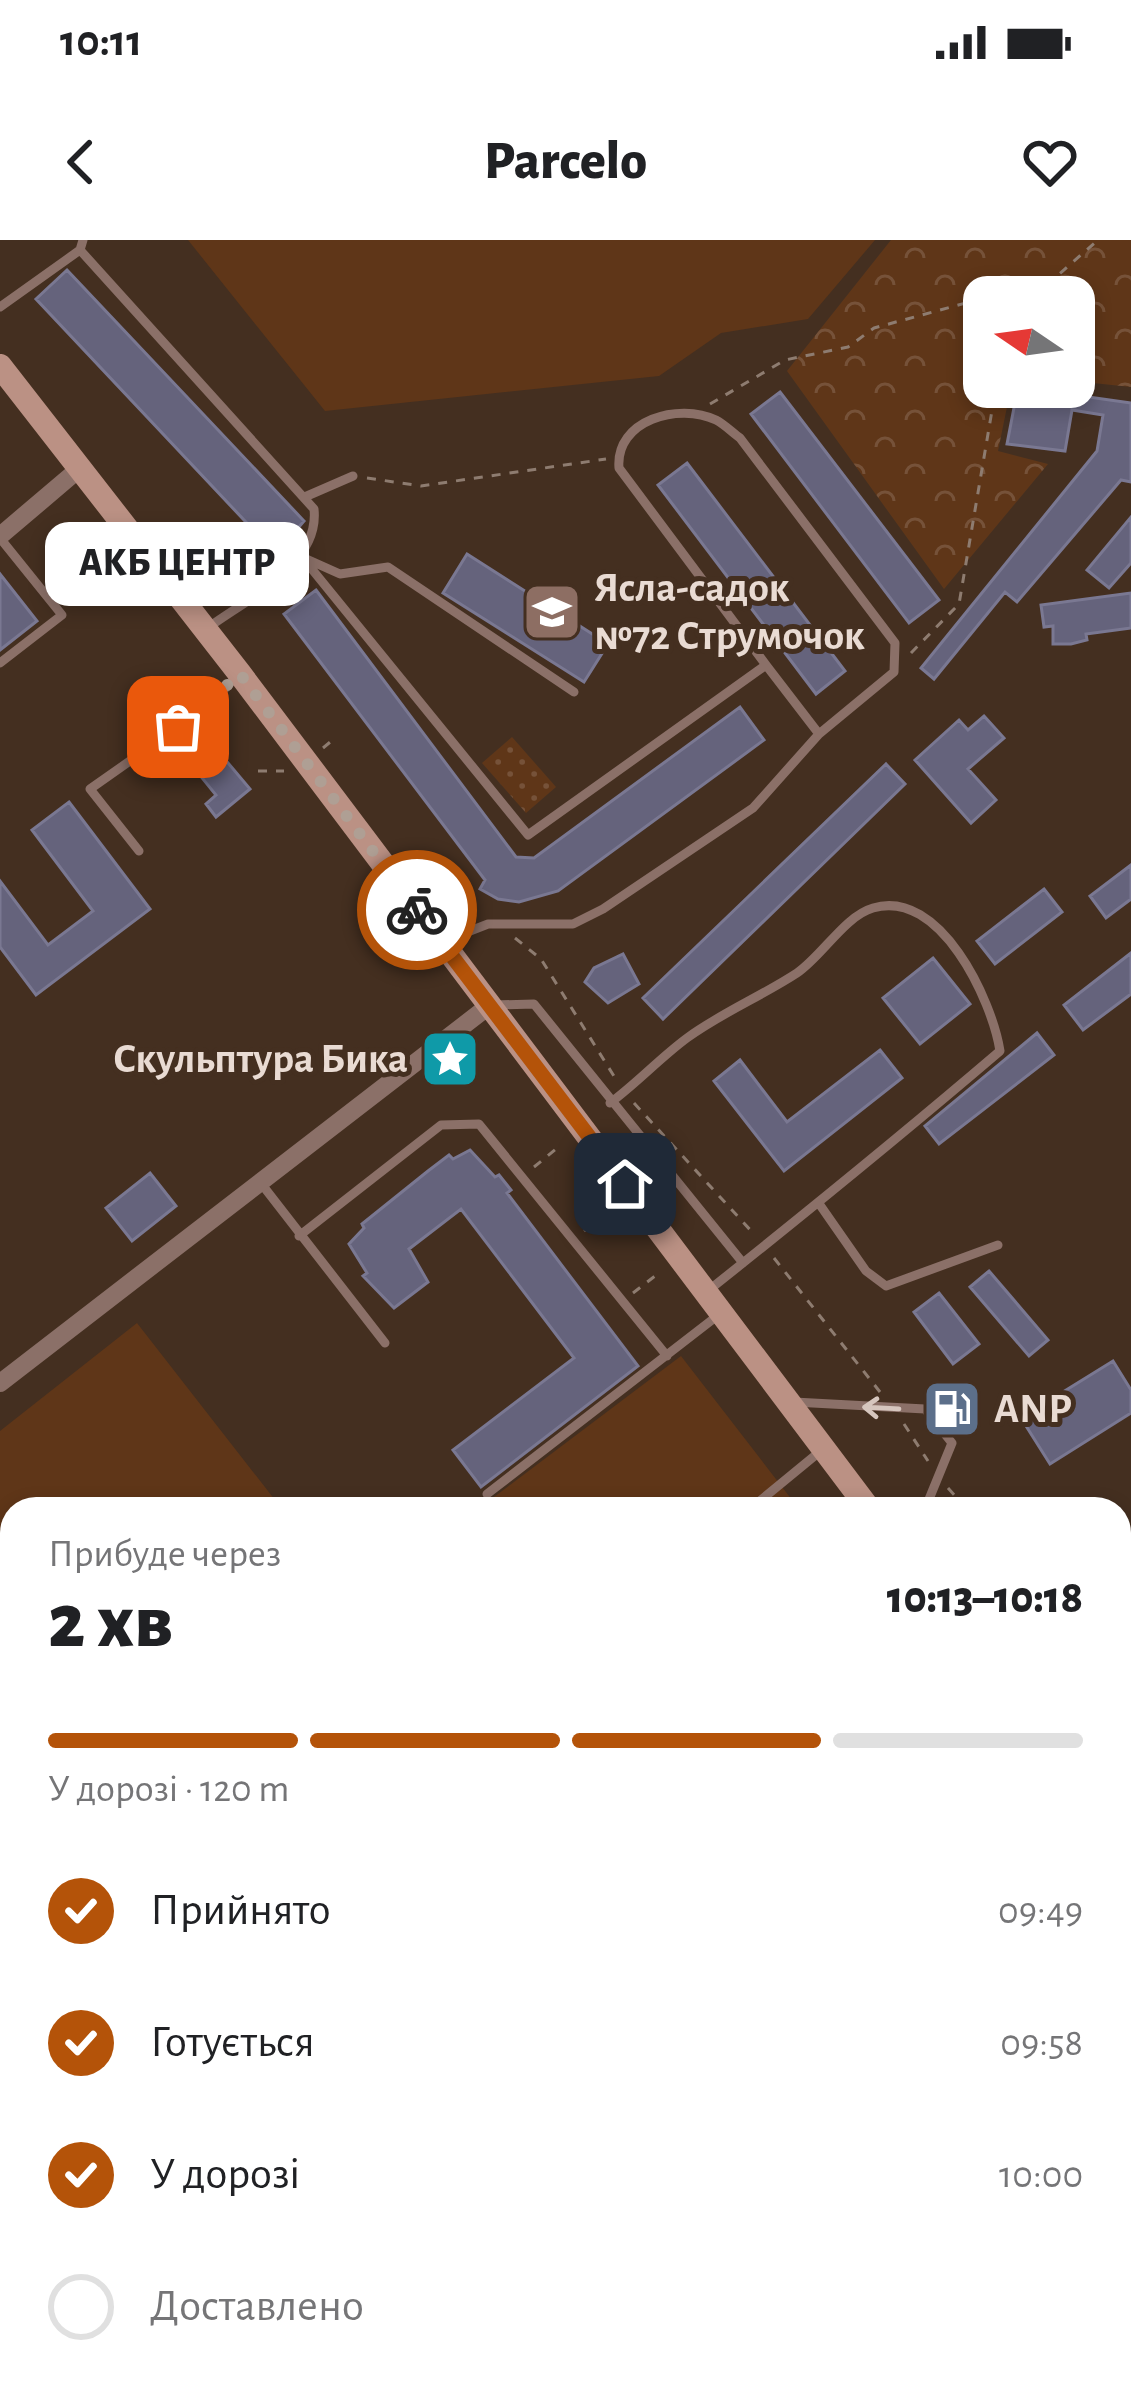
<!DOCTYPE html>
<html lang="uk">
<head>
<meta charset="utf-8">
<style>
	:root { --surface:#fff; --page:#f6f6f6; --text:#202124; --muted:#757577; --line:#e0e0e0; --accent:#b45309 }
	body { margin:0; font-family:"Alegreya Sans",sans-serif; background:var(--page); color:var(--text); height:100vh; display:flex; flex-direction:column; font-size:45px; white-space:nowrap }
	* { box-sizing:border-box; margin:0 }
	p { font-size:39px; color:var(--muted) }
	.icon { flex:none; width:66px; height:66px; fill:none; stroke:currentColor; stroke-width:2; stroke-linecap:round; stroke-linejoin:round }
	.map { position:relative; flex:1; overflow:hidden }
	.sheet { position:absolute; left:0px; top:1257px; width:1131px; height:900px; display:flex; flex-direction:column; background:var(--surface); border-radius:36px 36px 0 0; box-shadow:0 6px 18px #0003 }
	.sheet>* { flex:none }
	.needle { width:78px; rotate:283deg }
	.tools { position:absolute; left:963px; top:36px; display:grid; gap:24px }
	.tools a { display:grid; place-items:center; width:132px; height:132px; border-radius:24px; background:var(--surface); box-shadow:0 6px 18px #0003; font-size:60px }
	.pin { position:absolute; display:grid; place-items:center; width:102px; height:102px; color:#fff; margin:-51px; border-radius:24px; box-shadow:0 6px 18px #0006 }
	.courier { position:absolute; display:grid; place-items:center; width:120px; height:120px; margin:-60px; border:9px solid #b45309; border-radius:50%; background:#fff; color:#222; box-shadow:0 3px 15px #0007 }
	.bubble { position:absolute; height:84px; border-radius:24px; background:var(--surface); box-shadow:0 6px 18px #0003; font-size:39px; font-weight:800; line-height:84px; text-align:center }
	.overview em { font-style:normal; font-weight:800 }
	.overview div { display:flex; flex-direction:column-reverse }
	.overview { display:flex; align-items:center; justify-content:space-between; height:204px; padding:0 48px }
	h1 { font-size:78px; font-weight:800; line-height:90px }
	.bar { display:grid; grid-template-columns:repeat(4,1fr); gap:18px 12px; align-content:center; height:144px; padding:0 48px }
	.bar i { height:15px; border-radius:9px; background:var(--line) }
	.bar .current { background:var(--accent) }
	.bar p { grid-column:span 4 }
	ol { padding:0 48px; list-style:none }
	li { display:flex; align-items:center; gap:36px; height:132px }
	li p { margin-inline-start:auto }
	li .icon { padding:12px; border-radius:50%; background:var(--accent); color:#fff; stroke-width:4 }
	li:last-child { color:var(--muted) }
	li i { width:66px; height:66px; border:6px solid var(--line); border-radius:50% }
	.status { display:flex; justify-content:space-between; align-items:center; height:84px; padding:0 60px; background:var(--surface); direction:ltr }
	.status svg { height:33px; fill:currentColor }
	header { display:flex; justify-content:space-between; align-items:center; height:156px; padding:0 48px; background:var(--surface); font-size:54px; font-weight:800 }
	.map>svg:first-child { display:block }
</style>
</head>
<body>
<div class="status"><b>10:11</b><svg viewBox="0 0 49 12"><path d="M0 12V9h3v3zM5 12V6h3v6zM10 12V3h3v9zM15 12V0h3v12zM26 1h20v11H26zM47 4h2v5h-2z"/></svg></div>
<header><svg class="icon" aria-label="back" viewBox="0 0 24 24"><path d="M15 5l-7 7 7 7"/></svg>Parcelo<svg class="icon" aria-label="heart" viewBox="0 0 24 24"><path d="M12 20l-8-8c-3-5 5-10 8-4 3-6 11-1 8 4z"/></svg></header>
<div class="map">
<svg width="1131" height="2157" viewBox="0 0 1131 2157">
	<defs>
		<pattern id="forest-crowns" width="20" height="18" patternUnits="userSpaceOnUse" patternTransform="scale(3)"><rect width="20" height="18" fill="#5f3618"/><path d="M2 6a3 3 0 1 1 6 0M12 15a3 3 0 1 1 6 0" fill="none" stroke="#765239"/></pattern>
		<pattern id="park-dots" width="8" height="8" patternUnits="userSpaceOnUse" patternTransform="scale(3)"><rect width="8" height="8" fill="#5f3618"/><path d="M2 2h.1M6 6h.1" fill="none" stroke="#765239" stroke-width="1.8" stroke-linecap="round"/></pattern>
	</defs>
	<rect width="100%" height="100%" fill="#442f20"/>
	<path fill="#5f3618" d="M188,0H875L808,79L721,93L659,136L325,171Z
		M137,1083L282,1269H12V2145H524L509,2157H0V1191Z
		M681,1116L799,1269H478Z
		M1131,1831V2016L1119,2025V1840Z
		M652,2145H967L952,2157H661Z"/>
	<path fill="url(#forest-crowns)" d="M891,0H1131V147L1074,141V57H984V147H1011L998,211L1048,224L944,349L787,131Z"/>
	<path fill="url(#park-dots)" d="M512,497L556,547L526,573L482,523Z"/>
	<path fill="#65637c" stroke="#7a7892" stroke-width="3" d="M67,30L304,281L276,314L36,59Z
		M1018,147L1131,163V242L1121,240L1017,362L1005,352L934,439L921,428L1097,211L1103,175L1072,170L1065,211L1007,204Z
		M780,152L939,360L909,383L751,174Z
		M687,223L845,431L816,454L658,245Z
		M1131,277V323L1109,348L1087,330Z
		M467,314L608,404L584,442L443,353Z
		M0,334L37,381L0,410Z
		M316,350L516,617L534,618L740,467L764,500L558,651L519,662L498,659L480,649L485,640L284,374Z
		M1131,353V388L1086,394L1087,400L1071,404H1053V386L1044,387L1041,365Z
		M984,476L1004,498L968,529L996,560L971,583L915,520L959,480L968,490Z
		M196,485L250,549L216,577L206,564L216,555L173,502Z
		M886,524L905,544L663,779L643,758Z
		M69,562L150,669L36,755L0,707V641L48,705L93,671L32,590Z
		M1131,625V659L1106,678L1090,656Z
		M1044,649L1062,672L995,724L977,701Z
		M1131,713V754L1083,790L1064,765Z
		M623,714L639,744L608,763L585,742L594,728Z
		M933,718L970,764L920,804L883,758Z
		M1037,793L1054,815L939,904L925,886Z
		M880,810L902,838L784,931L714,841L740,820L787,882Z
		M470,910L495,937L499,935L511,950L507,953L638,1126L481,1247L453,1210L574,1118L461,969L409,1009L428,1042L394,1068L363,1036L367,1033L349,1004L364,988L362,984L428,931L449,915L453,919Z
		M150,933L176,966L132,1001L106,968Z
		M989,1031L1048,1100L1029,1116L970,1047Z
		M939,1053L979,1104L953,1124L914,1072Z
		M1113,1121L1131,1150V1173L1050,1224L1021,1178Z"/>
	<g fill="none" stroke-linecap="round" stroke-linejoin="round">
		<path stroke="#8e7c70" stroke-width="3" stroke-dasharray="9 9" stroke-linecap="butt" d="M987,56L1016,44L1034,50
			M1033,57L1098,0
			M710,164L785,120L848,107L874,88L984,58
			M367,238L421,246L606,219
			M911,413L959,364L996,147
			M323,508L335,498
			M258,531H284
			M515,698L541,719L617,841
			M634,863L753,993
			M534,927L556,909
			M584,991L606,973
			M774,1018L880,1152
			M633,1053L655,1036
			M904,1184L928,1221
			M948,1248L967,1269
			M1119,1473L1131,1489
			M1119,2040L1131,2030
			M1119,2070L1131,2061
			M1119,2107L1131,2109"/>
		<path stroke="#8b7068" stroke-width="9" d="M83,0L80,10L314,269C320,324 249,358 209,387
			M0,67L80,10
			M307,256L353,236
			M0,298L62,375L0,423
			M574,452L388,327L340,334L302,317L528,595L766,425L819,494
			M139,611L90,549L208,466L236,437
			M447,700L488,684H573L603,669L753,568L819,494L894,432L895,403L740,198C733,193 724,184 716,180C679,162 615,180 619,228L766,425
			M494,765L534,764L743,1023
			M610,863C637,843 660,818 687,798C721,773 762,756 797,733C822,716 845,676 873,668C940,648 992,760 1000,811C904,893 807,972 709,1050
			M260,942L385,1103
			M820,965L866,1031L886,1046L998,1005
			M299,996L441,885L479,884L667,1116
			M794,1162L925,1169L952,1203L925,1269
			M487,1254L721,1073
			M750,1269L823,1209
			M1058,1269H1066
			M1119,1310L1131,1325
			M1119,1350L1131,1339
			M1119,1384L1131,1375
			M1119,1750L1131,1749
			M1018,2145L1027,2157
			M627,2157L633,2152L637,2157
			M989,2157L1004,2145"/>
		<path stroke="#8b7068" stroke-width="18" d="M0,296L80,228
			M0,1143L490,765"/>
		<path stroke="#bb9184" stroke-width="24" d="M0,126L240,434L869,1269
			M1119,1604L1131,1619"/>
	</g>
	<defs><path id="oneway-shaft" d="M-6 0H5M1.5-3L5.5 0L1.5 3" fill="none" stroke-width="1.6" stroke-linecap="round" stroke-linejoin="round" transform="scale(3)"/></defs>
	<use stroke="#d6c6be" href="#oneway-shaft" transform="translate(881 1168) rotate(-177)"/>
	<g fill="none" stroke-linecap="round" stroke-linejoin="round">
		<path stroke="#af9f94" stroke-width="12" stroke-dasharray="0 21.6" d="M178,487L240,434L417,670"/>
		<path stroke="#b45309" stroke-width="15" d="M417,670L625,944"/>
	</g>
	<defs>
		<g id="school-square" transform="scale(3)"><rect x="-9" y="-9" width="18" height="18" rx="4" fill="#8d6e63" stroke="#442f20"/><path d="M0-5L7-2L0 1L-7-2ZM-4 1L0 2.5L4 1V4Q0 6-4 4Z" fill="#fff"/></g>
		<g id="sight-square" transform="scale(3)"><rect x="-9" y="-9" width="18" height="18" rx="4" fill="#0f9aa8" stroke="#442f20"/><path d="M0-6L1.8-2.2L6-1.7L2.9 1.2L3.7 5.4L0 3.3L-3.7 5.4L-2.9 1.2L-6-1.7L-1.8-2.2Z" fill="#fff"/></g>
		<g id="fuel-square" transform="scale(3)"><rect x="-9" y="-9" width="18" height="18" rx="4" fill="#5c6f8a" stroke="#442f20"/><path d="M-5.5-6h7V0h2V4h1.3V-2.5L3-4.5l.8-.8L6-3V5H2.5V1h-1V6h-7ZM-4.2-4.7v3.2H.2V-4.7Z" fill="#fff"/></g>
	</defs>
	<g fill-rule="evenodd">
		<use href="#school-square" x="552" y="372"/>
		<use href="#sight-square" x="450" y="819"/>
		<use href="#fuel-square" x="952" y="1169"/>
	</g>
	<g text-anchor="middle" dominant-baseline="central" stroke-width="10" stroke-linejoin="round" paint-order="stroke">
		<g font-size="42" font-weight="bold" fill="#e9dbd3" stroke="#442f20" text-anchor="start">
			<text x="594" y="348">Ясла-садок<tspan x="594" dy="48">№72 Струмочок</tspan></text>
			<text x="408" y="819" text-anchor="end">Cкульптура Бика</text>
			<text x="994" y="1169">ANP</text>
		</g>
	</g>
</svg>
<div class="tools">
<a><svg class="needle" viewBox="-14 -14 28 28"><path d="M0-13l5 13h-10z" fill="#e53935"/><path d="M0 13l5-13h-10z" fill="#757577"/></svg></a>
</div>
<div class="pin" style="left:178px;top:487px;background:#ea580c"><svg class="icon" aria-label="bag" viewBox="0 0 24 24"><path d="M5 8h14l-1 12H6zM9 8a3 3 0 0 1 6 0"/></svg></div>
<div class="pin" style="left:625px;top:944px;background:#1f2937"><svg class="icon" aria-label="home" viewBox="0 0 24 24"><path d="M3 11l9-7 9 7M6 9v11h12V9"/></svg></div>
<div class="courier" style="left:417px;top:670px"><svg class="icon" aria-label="bike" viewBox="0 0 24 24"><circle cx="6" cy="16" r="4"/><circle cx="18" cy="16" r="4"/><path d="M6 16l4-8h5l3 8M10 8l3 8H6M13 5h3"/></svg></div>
<div class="bubble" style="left:45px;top:282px;width:264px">АКБ ЦЕНТР</div>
<section class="sheet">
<div class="overview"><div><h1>2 хв</h1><p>Прибуде через</p></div><em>10:13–10:18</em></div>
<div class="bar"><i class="current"></i><i class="current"></i><i class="current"></i><i></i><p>У дорозі · 120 m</p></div>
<ol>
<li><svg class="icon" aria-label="check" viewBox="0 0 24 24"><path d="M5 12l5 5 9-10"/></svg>Прийнято<p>09:49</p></li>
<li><svg class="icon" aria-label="check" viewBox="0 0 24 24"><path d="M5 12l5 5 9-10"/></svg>Готується<p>09:58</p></li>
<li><svg class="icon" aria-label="check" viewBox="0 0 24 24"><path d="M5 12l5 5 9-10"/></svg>У дорозі<p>10:00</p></li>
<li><i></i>Доставлено</li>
</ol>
</section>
</div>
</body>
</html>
